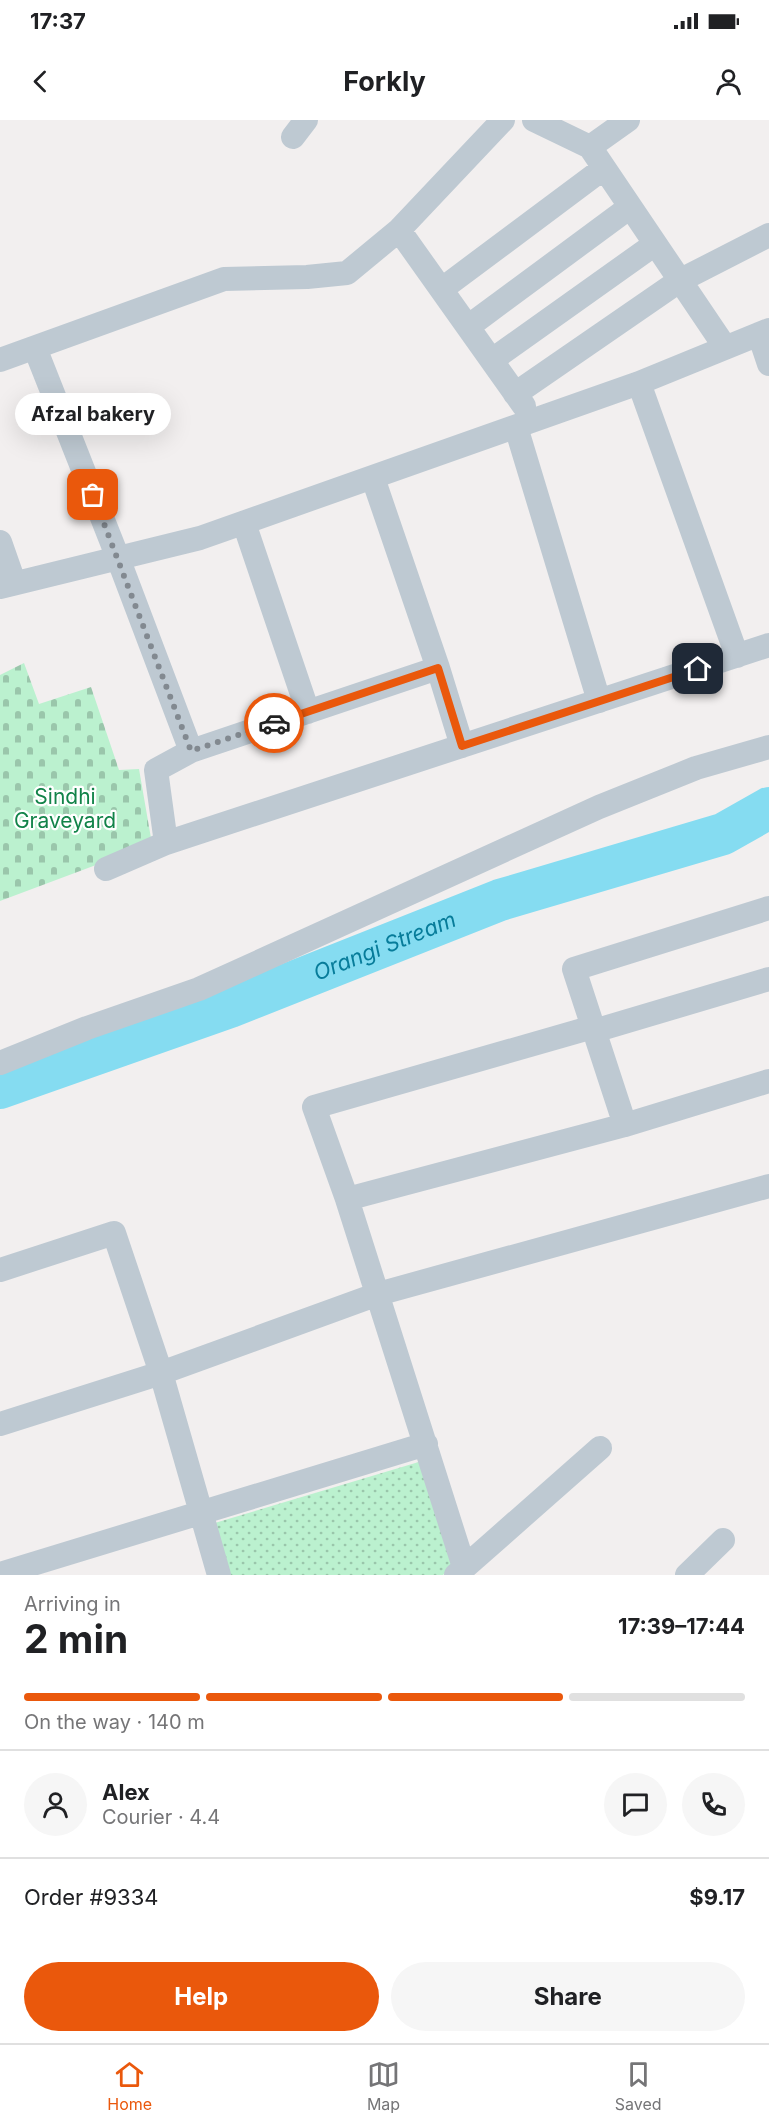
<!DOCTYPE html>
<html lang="en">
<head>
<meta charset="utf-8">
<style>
	:root { --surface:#fff; --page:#f6f6f6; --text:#202124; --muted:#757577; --line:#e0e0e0; --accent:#ea580c }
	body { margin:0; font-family:Inter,sans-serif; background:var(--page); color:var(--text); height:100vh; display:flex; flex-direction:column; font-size:22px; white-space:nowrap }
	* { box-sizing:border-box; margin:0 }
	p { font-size:20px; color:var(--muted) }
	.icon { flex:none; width:33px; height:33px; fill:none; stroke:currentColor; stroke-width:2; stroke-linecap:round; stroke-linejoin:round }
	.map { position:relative; height:1455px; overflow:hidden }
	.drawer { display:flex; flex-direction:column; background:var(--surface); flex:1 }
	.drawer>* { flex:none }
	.pin { position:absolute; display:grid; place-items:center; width:51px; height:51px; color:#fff; margin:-26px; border-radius:12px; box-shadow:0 3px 9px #0006 }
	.courier { position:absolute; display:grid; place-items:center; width:60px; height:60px; margin:-30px; border:4px solid #ea580c; border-radius:50%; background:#fff; color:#222; box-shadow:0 2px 8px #0007 }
	.bubble { position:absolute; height:42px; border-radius:21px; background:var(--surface); box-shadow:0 6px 24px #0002; font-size:20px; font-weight:700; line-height:42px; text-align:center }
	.head em { font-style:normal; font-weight:700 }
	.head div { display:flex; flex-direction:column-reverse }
	.head { display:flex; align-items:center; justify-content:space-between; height:102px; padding:0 24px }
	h1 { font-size:39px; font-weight:700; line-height:45px }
	.bar { display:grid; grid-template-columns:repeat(4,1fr); gap:9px 6px; align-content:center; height:72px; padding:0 24px }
	.bar i { height:8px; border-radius:4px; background:var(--line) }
	.bar .current { background:var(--accent) }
	.bar p { grid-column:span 4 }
	.line { display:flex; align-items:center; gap:15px; padding:0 24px; border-top:2px solid var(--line) }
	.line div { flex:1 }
	.round { display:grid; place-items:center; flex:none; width:63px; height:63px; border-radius:32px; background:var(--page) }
	.primary-button { display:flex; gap:12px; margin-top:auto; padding:12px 24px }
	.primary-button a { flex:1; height:69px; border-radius:36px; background:var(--accent); color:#fff; font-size:24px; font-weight:700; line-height:69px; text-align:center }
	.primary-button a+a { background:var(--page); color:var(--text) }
	.status { display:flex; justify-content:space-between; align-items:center; height:42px; padding:0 30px; background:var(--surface); direction:ltr }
	.status svg { height:16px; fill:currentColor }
	header { display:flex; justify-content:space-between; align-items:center; height:78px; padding:0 24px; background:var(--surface); font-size:27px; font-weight:700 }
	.tab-bar { display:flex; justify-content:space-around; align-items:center; height:84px; border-top:2px solid var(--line); background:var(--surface); font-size:16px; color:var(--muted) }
	.tab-bar a { display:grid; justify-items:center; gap:3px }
	.tab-bar .current { color:var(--accent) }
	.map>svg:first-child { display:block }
</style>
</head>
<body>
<div class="status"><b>17:37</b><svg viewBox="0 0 49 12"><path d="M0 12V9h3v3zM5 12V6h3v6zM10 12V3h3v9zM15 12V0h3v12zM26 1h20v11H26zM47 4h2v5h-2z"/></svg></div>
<header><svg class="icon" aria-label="back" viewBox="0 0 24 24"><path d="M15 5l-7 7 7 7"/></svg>Forkly<svg class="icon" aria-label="person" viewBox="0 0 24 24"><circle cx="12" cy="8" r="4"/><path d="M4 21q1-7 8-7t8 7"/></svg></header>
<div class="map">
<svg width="769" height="1455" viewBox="0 0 769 1455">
	<defs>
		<pattern id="cemetery-stones" width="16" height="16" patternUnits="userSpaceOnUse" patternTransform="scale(1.5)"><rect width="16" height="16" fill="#bbf1cf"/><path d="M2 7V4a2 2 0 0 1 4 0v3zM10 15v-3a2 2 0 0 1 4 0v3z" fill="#9ac6ab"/></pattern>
		<pattern id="park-dots" width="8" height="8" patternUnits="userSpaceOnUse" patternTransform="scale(1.5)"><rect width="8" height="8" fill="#bbf1cf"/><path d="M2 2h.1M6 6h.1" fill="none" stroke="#9ac6ab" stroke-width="1.8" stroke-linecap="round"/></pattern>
	</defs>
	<rect width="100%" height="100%" fill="#f2efef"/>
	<path fill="url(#cemetery-stones)" d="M24,543L39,584L91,567L119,650L139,649L152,724L0,781V555Z"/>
	<path fill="url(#park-dots)" d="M422,1341L458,1440L443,1455H223L208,1405Z"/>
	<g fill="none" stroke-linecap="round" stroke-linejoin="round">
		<path stroke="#85dcf1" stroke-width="42" id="s1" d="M0,968L230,887L500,780L723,714L769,688"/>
		<path stroke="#bec9d2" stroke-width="24" d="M534,0L590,27L725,227
			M293,17L306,0
			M590,27L628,0
			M399,110L524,286
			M442,169L604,48
			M469,206L630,87
			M759,214L769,244
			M35,228L118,438L191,631
			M0,240L224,159L307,157L347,153L399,110L503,0
			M492,240L655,124
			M639,263L737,536
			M515,274L679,161L769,115
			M516,307L599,581
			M373,358L438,548L462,626
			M244,403L308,592
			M0,422L14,462
			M0,467L200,418L639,263L769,210
			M166,723L156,650L191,631L438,548
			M106,749L166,723L769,525
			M594,911L769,859
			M0,943L87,908L199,869L599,687L696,648L769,627
			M625,1005L574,849L769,788
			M347,1079L625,1005L769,961
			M0,1150L114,1113L161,1253L219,1455
			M0,1304L161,1253L378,1174L769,1066
			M464,1447L347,1079L314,987L593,907
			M0,1454L426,1324
			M456,1455L600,1328
			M687,1455L723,1420"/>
	</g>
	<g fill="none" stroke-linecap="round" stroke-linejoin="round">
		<path stroke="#828990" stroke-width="6" stroke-dasharray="0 10.8" d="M93,375L191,631L274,603"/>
		<path stroke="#ea580c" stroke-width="8" d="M274,603L438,548L462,626L698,549"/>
	</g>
	<g text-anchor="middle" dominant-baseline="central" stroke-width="4.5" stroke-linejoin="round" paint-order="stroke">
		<g font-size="21" fill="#128349" stroke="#fff">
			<text x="65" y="676">Sindhi<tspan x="65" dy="24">Graveyard</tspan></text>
		</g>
		<g font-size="22" font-style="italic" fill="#077c9a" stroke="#fff">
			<text stroke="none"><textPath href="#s1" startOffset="410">Orangi Stream</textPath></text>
		</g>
	</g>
</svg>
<div class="pin" style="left:93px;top:375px;background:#ea580c"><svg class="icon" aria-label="bag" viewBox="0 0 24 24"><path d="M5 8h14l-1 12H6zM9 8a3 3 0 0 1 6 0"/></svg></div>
<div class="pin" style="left:698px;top:549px;background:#1f2937"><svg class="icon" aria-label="home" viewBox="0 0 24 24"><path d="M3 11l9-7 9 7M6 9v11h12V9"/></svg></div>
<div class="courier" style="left:274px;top:603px"><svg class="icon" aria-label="car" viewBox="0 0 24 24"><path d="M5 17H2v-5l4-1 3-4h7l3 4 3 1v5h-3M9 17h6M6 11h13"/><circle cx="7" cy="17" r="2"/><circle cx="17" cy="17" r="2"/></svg></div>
<div class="bubble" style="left:15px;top:273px;width:156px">Afzal bakery</div>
</div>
<section class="drawer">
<div class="head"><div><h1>2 min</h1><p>Arriving in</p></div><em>17:39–17:44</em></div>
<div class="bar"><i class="current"></i><i class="current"></i><i class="current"></i><i></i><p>On the way · 140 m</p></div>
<div class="line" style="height:108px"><a class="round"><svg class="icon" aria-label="person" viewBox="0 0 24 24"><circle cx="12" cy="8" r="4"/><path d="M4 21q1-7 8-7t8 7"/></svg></a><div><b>Alex</b><p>Courier · 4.4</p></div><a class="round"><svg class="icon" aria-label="chat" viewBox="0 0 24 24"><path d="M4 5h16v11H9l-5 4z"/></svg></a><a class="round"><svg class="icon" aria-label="phone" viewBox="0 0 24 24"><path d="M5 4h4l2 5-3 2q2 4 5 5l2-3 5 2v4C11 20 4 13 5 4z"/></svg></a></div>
<div class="line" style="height:78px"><div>Order #9334</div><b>$9.17</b></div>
<div class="primary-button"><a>Help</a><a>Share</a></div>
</section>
<nav class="tab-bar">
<a class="current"><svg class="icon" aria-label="home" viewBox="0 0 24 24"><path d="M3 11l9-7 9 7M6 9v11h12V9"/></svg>Home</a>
<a><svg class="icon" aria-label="map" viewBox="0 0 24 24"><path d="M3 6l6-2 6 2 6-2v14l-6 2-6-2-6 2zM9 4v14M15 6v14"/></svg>Map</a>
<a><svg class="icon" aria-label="saved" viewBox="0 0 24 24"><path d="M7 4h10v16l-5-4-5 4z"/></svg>Saved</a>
</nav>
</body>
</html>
